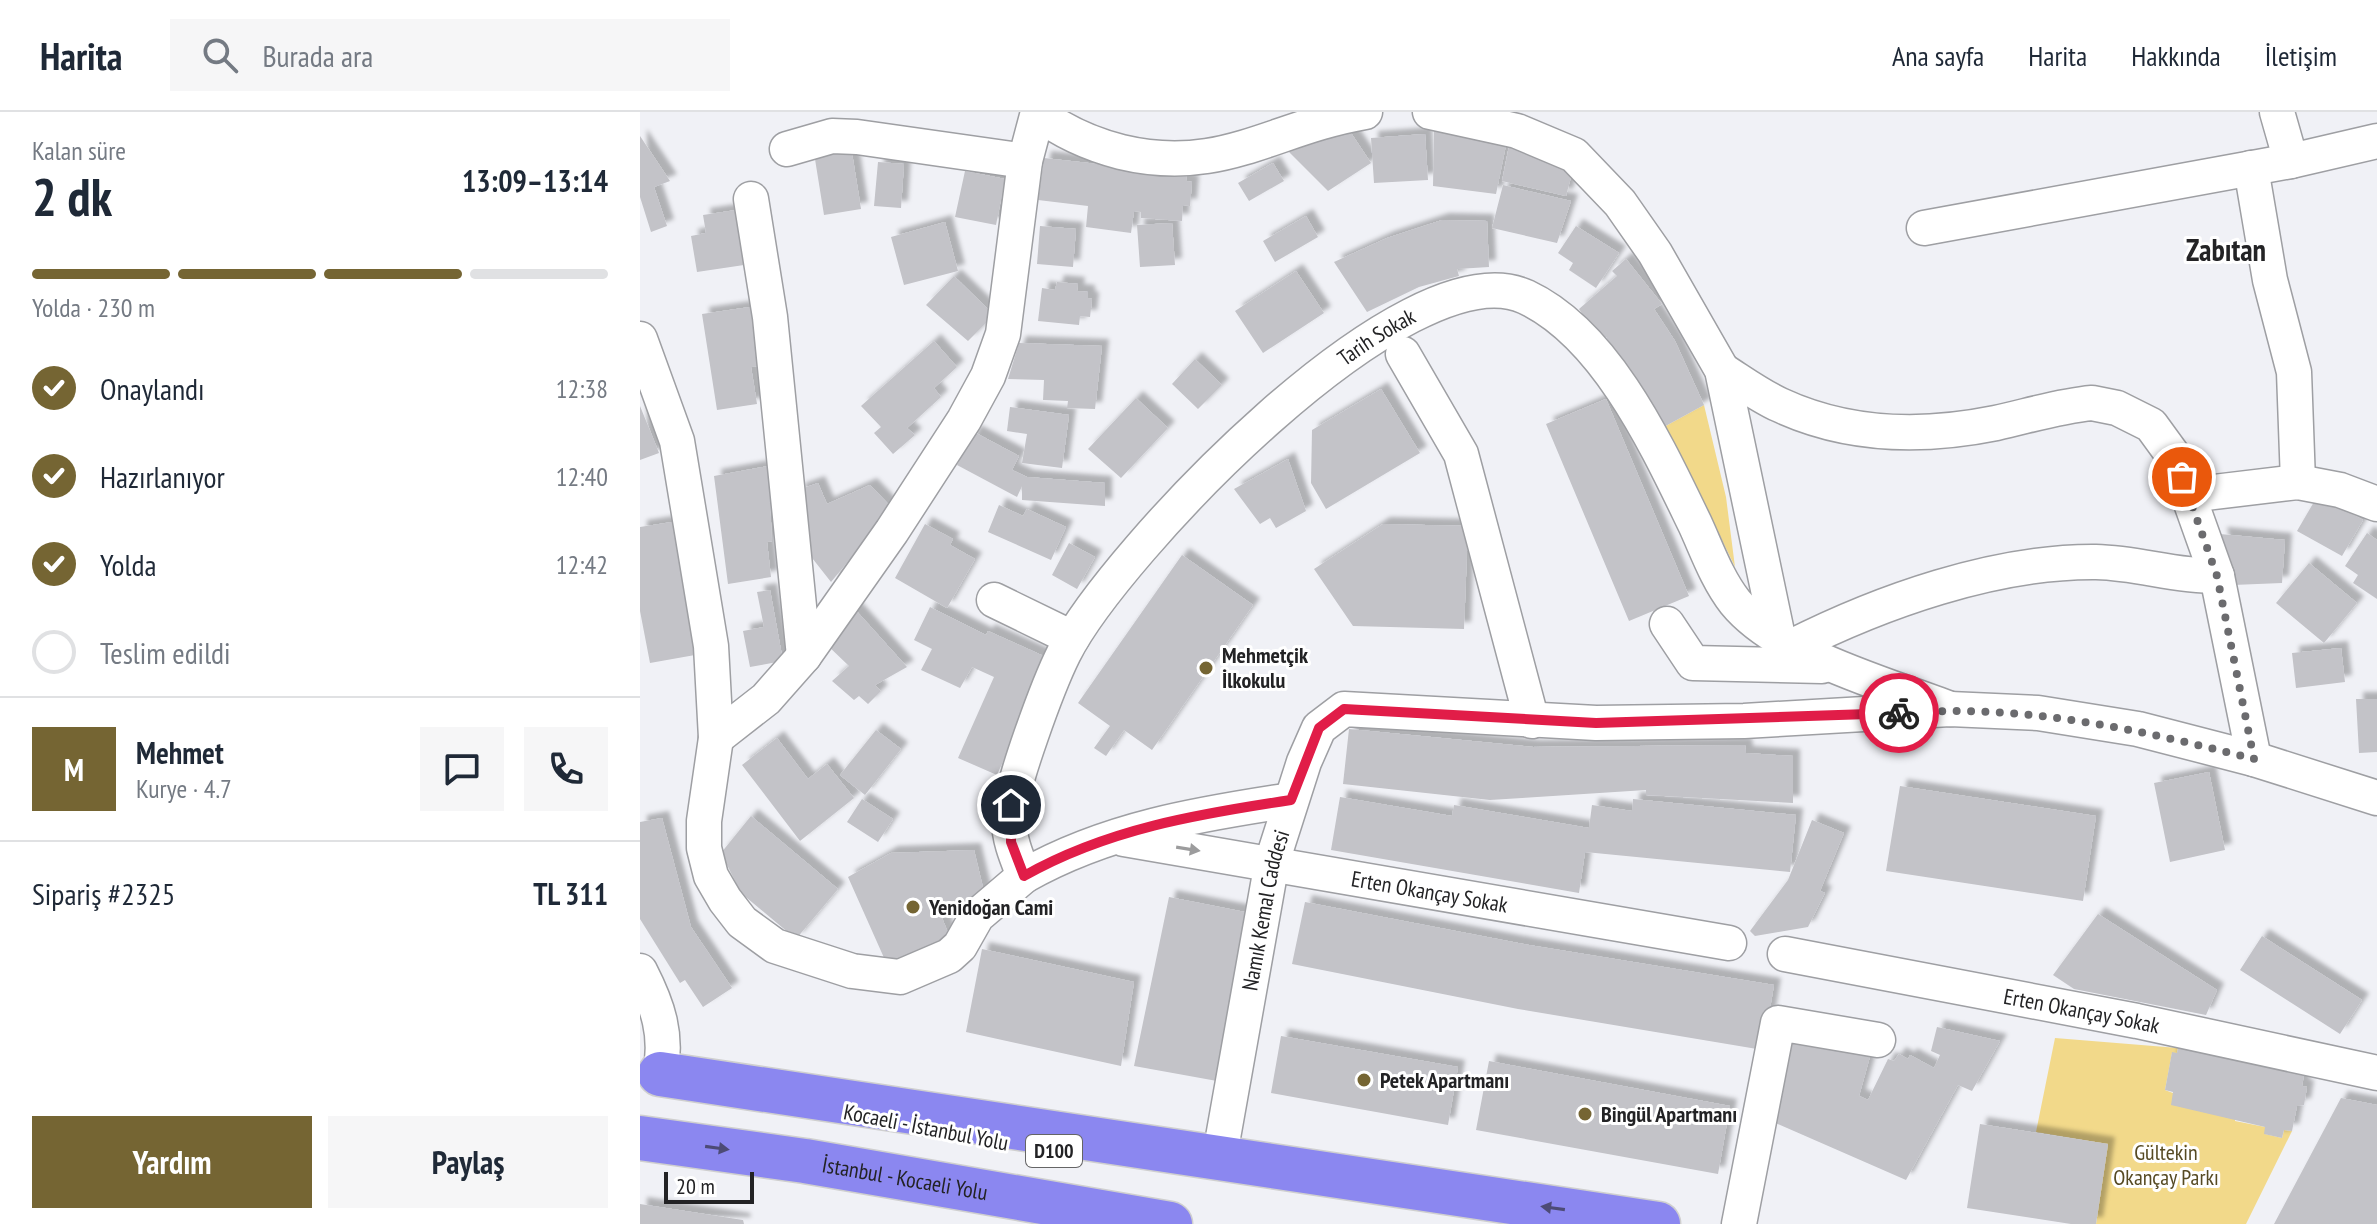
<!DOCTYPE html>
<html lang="tr">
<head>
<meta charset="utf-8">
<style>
	:root { --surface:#fff; --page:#f6f6f7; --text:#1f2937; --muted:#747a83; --line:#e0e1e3; --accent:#756533 }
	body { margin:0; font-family:"PT Sans Narrow",sans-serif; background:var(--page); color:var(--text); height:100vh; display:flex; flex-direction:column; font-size:30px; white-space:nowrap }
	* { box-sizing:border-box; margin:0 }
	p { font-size:26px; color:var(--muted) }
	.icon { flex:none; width:44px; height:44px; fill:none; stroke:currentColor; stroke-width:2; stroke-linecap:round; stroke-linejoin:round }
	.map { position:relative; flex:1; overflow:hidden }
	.drawer { display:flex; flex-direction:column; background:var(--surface); width:640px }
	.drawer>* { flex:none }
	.scale { position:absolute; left:24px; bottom:20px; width:90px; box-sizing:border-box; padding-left:8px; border:4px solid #232325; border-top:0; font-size:22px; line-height:28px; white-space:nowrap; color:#232325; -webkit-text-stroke:6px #fff; paint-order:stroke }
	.pin { position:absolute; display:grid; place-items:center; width:68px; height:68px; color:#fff; margin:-34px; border:4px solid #fff; border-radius:50%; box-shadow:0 2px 8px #0007 }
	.courier { position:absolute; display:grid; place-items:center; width:80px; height:80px; margin:-40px; border:6px solid #e11d48; border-radius:50%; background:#fff; color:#222; box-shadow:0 2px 10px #0007 }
	.headline em { font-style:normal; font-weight:700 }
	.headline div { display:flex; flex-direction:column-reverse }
	.headline { display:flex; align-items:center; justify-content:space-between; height:136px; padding:0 32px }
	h1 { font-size:52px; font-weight:700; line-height:60px }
	.bar { display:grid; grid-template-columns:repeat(4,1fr); gap:12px 8px; align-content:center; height:96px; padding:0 32px }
	.bar i { height:10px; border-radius:6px; background:var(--line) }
	.bar .on { background:var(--accent) }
	.bar p { grid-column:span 4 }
	.line { display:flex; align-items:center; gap:20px; padding:0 32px; border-top:2px solid var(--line) }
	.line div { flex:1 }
	.round { display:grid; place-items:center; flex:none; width:84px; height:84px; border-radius:0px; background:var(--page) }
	ol { padding:0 32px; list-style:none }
	li { display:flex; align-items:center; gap:24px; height:88px }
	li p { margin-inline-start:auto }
	li .icon { padding:8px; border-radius:50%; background:var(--accent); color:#fff; stroke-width:4 }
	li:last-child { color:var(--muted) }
	li i { width:44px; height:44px; border:4px solid var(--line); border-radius:50% }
	.primary-button { display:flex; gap:16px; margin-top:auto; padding:16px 32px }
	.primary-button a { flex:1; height:92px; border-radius:0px; background:var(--accent); color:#fff; font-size:32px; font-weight:700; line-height:92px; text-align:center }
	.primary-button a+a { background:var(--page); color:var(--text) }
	header { display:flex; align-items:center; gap:48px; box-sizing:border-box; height:112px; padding:0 40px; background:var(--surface); border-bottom:2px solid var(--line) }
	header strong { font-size:38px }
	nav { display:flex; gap:44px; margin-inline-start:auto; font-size:28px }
	.search { width:560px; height:72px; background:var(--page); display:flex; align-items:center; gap:20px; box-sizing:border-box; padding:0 28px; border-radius:0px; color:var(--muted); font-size:30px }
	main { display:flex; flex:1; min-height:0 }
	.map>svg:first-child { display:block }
</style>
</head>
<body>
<header>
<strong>Harita</strong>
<div class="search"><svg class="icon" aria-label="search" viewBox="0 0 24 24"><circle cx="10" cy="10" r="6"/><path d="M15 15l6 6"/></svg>Burada ara</div>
<nav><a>Ana sayfa</a><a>Harita</a><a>Hakkında</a><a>İletişim</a></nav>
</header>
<main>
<section class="drawer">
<div class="headline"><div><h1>2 dk</h1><p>Kalan süre</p></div><em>13:09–13:14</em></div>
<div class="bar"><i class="on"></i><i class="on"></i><i class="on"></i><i></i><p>Yolda · 230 m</p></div>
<ol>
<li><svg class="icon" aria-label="check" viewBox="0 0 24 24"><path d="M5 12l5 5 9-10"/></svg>Onaylandı<p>12:38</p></li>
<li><svg class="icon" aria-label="check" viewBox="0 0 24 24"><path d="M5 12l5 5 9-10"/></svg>Hazırlanıyor<p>12:40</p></li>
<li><svg class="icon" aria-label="check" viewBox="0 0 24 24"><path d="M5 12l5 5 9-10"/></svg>Yolda<p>12:42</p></li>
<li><i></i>Teslim edildi</li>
</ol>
<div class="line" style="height:144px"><b class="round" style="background:var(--accent);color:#fff">M</b><div><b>Mehmet</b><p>Kurye · 4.7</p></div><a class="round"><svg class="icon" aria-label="chat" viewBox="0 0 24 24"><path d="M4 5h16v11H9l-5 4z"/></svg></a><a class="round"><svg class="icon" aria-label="phone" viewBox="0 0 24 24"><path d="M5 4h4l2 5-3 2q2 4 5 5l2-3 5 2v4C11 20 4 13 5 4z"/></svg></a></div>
<div class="line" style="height:104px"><div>Sipariş #2325</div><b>TL 311</b></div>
<div class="primary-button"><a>Yardım</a><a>Paylaş</a></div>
</section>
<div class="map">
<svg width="1737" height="1112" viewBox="0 0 1737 1112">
	<defs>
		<filter id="shadow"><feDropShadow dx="7" dy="-7" stdDeviation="2" flood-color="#0004"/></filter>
	</defs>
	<rect width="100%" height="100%" fill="#f0f1f6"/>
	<path fill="#f2d98a" d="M1064,293L1086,385L1095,455L1046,353L1022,316Z
		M1415,926L1538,936L1537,941H1532L1525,978L1595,1005V1009L1625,1015V1022L1642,1026L1644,1018L1652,1019L1606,1112H1456L1468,1032L1396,1020Z"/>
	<path fill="#c3c3c8" filter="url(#shadow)" d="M707,15L731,51L688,79L646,37Z
		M794,15L866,33L856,82L793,74Z
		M785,22L788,68L734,71L731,26Z
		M0,24L30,69L14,75L27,114L11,120L0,85Z
		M869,34L933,57L926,84L862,69Z
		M211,35L221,97L184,103L174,41Z
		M404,46L547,62L546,69L552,70L550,94L543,93L542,109L501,106V100L494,99L491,121L446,115L448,94L398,88Z
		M238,50L264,52L261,96L234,94Z
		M633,51L644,69L609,89L598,71Z
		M325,59L365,67L356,113L315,105Z
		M863,73L931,89L917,131L852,116Z
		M96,98L104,153L57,160L51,124L66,121L63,103Z
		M666,104L678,125L635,150L623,129Z
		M802,108L847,109L849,155L817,157L819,164L779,175L727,200L694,150L747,126Z
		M305,110L318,159L264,173L251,125Z
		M532,111L535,153L500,155L497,113Z
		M400,114L436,117L433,155L397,152Z
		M936,114L979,141L956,176L929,158L933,151L918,141Z
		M986,147L1022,192L1014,197L1035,229L1064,293L1022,316L966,225L960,229L939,197L977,164L972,159Z
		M656,159L684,201L623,241L595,199Z
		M314,164L354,203L328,229L286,193Z
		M417,170L438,172L437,179L448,180V186L452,187L450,205L440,204L439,213L398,209L402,176L415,178Z
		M110,195L119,254L111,255L117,292L77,298L62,202Z
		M294,229L317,255L294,276L301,285L267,316L275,323L253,342L234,321L241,315L221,294Z
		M379,231L462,234L455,297L427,296L428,289L403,288L404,268L368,267Z
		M555,247L582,273L558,297L532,272Z
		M741,277L780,341L686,397L671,371L672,318Z
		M496,286L528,316L481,366L448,337Z
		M966,287L1049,484L989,509L906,312Z
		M0,294L19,341L0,348Z
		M370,295L429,303L422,356L382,351L387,322L367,319Z
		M334,320L379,344L372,358L387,365L465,371V394L382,388V374L377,385L317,353Z
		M648,347L666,399L636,416L630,406L620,412L594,377Z
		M128,354L132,429L127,430L131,465L88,472L74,364Z
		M178,371L187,392L230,373L252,396L191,470L165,437L158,378Z
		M1678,383L1723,408L1702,444L1657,419Z
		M359,393L383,404L387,397L426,415L411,448L348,420Z
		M32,410L55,543L10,551L0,499V415Z
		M285,412L313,427L310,433L335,447L307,496L255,466Z
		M743,412L828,414L824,517L713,514L674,457Z
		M1727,421L1737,428V487L1713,471L1718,463L1705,454Z
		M1580,422L1645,428L1642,471L1593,473Z
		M429,431L455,445L437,477L412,463Z
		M542,443L613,493L512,638L484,618L466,644L454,636L470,614L438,591Z
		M1669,451L1717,491L1684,531L1636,491Z
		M130,478L143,549L110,555L103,519L124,515L117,480Z
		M212,494L267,555L235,573L241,579L228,592L219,584L214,588L192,569L209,554L185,531Z
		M290,495L346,523L348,519L408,546L357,663L318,646L354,565L332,555L320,576L281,558L292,537L274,528Z
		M1701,536L1705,570L1656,576L1652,541Z
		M1716,587H1737V640L1719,641Z
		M709,617L893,635L1105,633L1106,641L1153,644V691L1006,683V678L850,688L703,672Z
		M236,618L261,637L225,683L200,663Z
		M137,626L168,667L187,652L214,686L160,729L102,653Z
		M1569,660L1585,738L1530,750L1514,671Z
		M1260,674L1456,704L1443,789L1246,759Z
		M700,685L812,704L814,693L949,716L952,693L992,699L993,687L1156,703L1150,760L945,740L939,781L691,738Z
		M222,687L253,707L238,730L207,710Z
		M111,704L198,777L156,827L101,781L81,741Z
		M22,706L51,815L92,876L63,895L45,868L40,871L0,807V710Z
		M1172,708L1204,721L1180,779L1185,781L1168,815L1115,824L1110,819L1148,768Z
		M334,738L345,784L302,806L311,828L249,857L208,765L251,741Z
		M529,785L610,801L577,969L494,954Z
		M665,790L889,833L1134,873L1123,938L878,897L652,852Z
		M1458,802L1577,878L1566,903L1434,877L1413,863Z
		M1622,824L1722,888L1700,922L1600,858Z
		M342,837L494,870L481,954L326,920Z
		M1297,915L1360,929L1332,979L1318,973L1266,1068L1131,1009L1146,930L1231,941L1219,984L1228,988L1248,947L1254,949L1259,942L1268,947L1270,943L1294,956L1300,943L1291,939Z
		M641,924L818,955L808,1013L631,981Z
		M1538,936L1664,963L1662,974L1667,975L1664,993L1657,994L1652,1019L1644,1018L1642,1026L1624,1022L1625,1015L1531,993L1533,980L1525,978L1532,940L1537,941Z
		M849,949L1090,994L1078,1062L836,1018Z
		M1701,986L1737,993V1112H1634Z
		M1340,1012L1468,1032L1456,1112H1431L1327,1096Z
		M0,1092L103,1108L104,1112H0Z"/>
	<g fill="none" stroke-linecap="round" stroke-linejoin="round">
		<g stroke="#9e9fa3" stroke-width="37">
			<g id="minor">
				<path d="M790,0L877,19L934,43L980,91L1015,141L1082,258L1138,525"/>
				<path d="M1637,0L1651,49"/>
				<path d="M398,1C423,20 450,32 481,40C581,64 632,16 725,0"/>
				<path d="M147,37L192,24L217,25L385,49"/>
				<path d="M1611,56L1630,168L1654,260L1658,370"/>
				<path d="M111,87L130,205L164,544"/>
				<path d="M1284,116L1651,49L1737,29"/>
				<path d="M0,227L37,329L71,534L76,626L64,709V736L71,764L85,788L102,810L135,834L212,859L260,865L309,844L320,834L337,804L384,764"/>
				<path d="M763,242L821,342L892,609"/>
				<path d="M1082,258C1101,270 1120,284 1140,293C1209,325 1282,326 1356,311C1388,304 1419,294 1452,291L1477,296L1511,313L1535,346L1577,464L1614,647"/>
				<path d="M1549,383L1658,370L1700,378L1737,392"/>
				<path d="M354,488L432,526"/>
				<path d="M1027,512L1053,551L1182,554"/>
				<path d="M1151,535C1240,490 1355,449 1456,450C1500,451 1532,464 1577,464"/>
				<path d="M76,626L126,587L164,544L252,419L324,308L348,264L363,222L385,49L398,0"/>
				<path id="s1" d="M651,688C558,702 467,717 384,764C377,746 369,728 369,708C369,677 409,571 424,541C473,443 768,130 886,185C967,223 1018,336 1055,412C1067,438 1077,467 1095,490C1138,543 1246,572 1310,597"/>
				<path id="s2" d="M484,727L1089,831"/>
				<path id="s3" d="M1145,842L1497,909L1737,961"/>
				<path d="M0,859C18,894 28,923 20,962"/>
				<path id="s4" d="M579,1048L632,750L664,650L679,616L704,597L956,611L1104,609L1310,597L1398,601L1498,617L1614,647L1737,686"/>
				<path d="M1099,1112L1138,911L1238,928"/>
			</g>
		</g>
		<g stroke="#cfcfcf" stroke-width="47">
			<g id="highway">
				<path d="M20,962L1018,1112"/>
				<path id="s5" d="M0,1026L165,1049L530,1112"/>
			</g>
		</g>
		<use href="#minor" stroke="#fff" stroke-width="34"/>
		<use href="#highway" stroke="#8b87f0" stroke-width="44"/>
	</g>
	<defs><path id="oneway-solid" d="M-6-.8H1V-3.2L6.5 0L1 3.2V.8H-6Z" transform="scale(2)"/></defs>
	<use fill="#9c9c9d" href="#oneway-solid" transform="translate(548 737) rotate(9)"/>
	<g fill="#4d4b76">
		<use href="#oneway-solid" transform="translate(77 1036) rotate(8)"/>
		<use href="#oneway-solid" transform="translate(913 1096) rotate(-172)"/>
	</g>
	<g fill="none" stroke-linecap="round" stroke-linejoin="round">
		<path stroke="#6b6b6e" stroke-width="8" stroke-dasharray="0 14.4" d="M1259,601C1384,592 1493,616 1614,647L1577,464L1542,365"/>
		<path stroke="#e11d48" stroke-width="10" d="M371,693V730L384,764C467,717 558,702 651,688L679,616L704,597L956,611L1259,601"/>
	</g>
	<g fill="#756533" stroke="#fff" stroke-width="3">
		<circle cx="566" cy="556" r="8"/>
		<circle cx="273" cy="795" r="8"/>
		<circle cx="724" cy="968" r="8"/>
		<circle cx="945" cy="1002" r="8"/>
	</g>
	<g text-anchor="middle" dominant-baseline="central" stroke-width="6" stroke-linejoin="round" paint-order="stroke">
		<rect fill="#fff" stroke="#656566" stroke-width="2" x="386" y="1023" width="56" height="32" rx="6"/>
		<g font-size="20" font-weight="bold" fill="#232325">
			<text x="414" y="1039">D100</text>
		</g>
		<g font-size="22" fill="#232325" stroke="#fff">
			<text stroke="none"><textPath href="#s1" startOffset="962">Tarih Sokak</textPath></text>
			<text stroke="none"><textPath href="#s2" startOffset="310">Erten Okançay Sokak</textPath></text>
			<text stroke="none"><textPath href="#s4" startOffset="254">Namık Kemal Caddesi</textPath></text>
			<text stroke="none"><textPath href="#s3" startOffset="302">Erten Okançay Sokak</textPath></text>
			<text transform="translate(286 1015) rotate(11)">Kocaeli - İstanbul Yolu</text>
			<text stroke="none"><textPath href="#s5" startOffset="268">İstanbul - Kocaeli Yolu</textPath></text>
		</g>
		<g font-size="22" font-weight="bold" fill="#232325" stroke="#fff" text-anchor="start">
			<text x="582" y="543">Mehmetçik<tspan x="582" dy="25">İlkokulu</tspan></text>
			<text x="289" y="795">Yenidoğan Cami</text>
			<text x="740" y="968">Petek Apartmanı</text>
			<text x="961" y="1002">Bingül Apartmanı</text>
		</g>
		<g font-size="22" fill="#564a23" stroke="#fff">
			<text x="1526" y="1040">Gültekin<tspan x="1526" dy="25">Okançay Parkı</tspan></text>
		</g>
		<g font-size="30" font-weight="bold" fill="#232325" stroke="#fff">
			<text x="1586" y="137">Zabıtan</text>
		</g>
	</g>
</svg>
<div class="scale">20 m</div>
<div class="pin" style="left:1542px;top:365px;background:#ea580c"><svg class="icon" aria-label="bag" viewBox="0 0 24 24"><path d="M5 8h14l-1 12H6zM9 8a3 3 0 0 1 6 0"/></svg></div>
<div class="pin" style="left:371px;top:693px;background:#1f2937"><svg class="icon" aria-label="home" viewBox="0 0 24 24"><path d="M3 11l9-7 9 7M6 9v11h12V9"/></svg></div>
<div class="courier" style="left:1259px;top:601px"><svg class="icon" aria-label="bike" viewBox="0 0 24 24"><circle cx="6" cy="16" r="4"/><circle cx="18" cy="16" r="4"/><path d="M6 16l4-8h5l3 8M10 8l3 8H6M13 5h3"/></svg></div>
</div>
</main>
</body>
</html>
